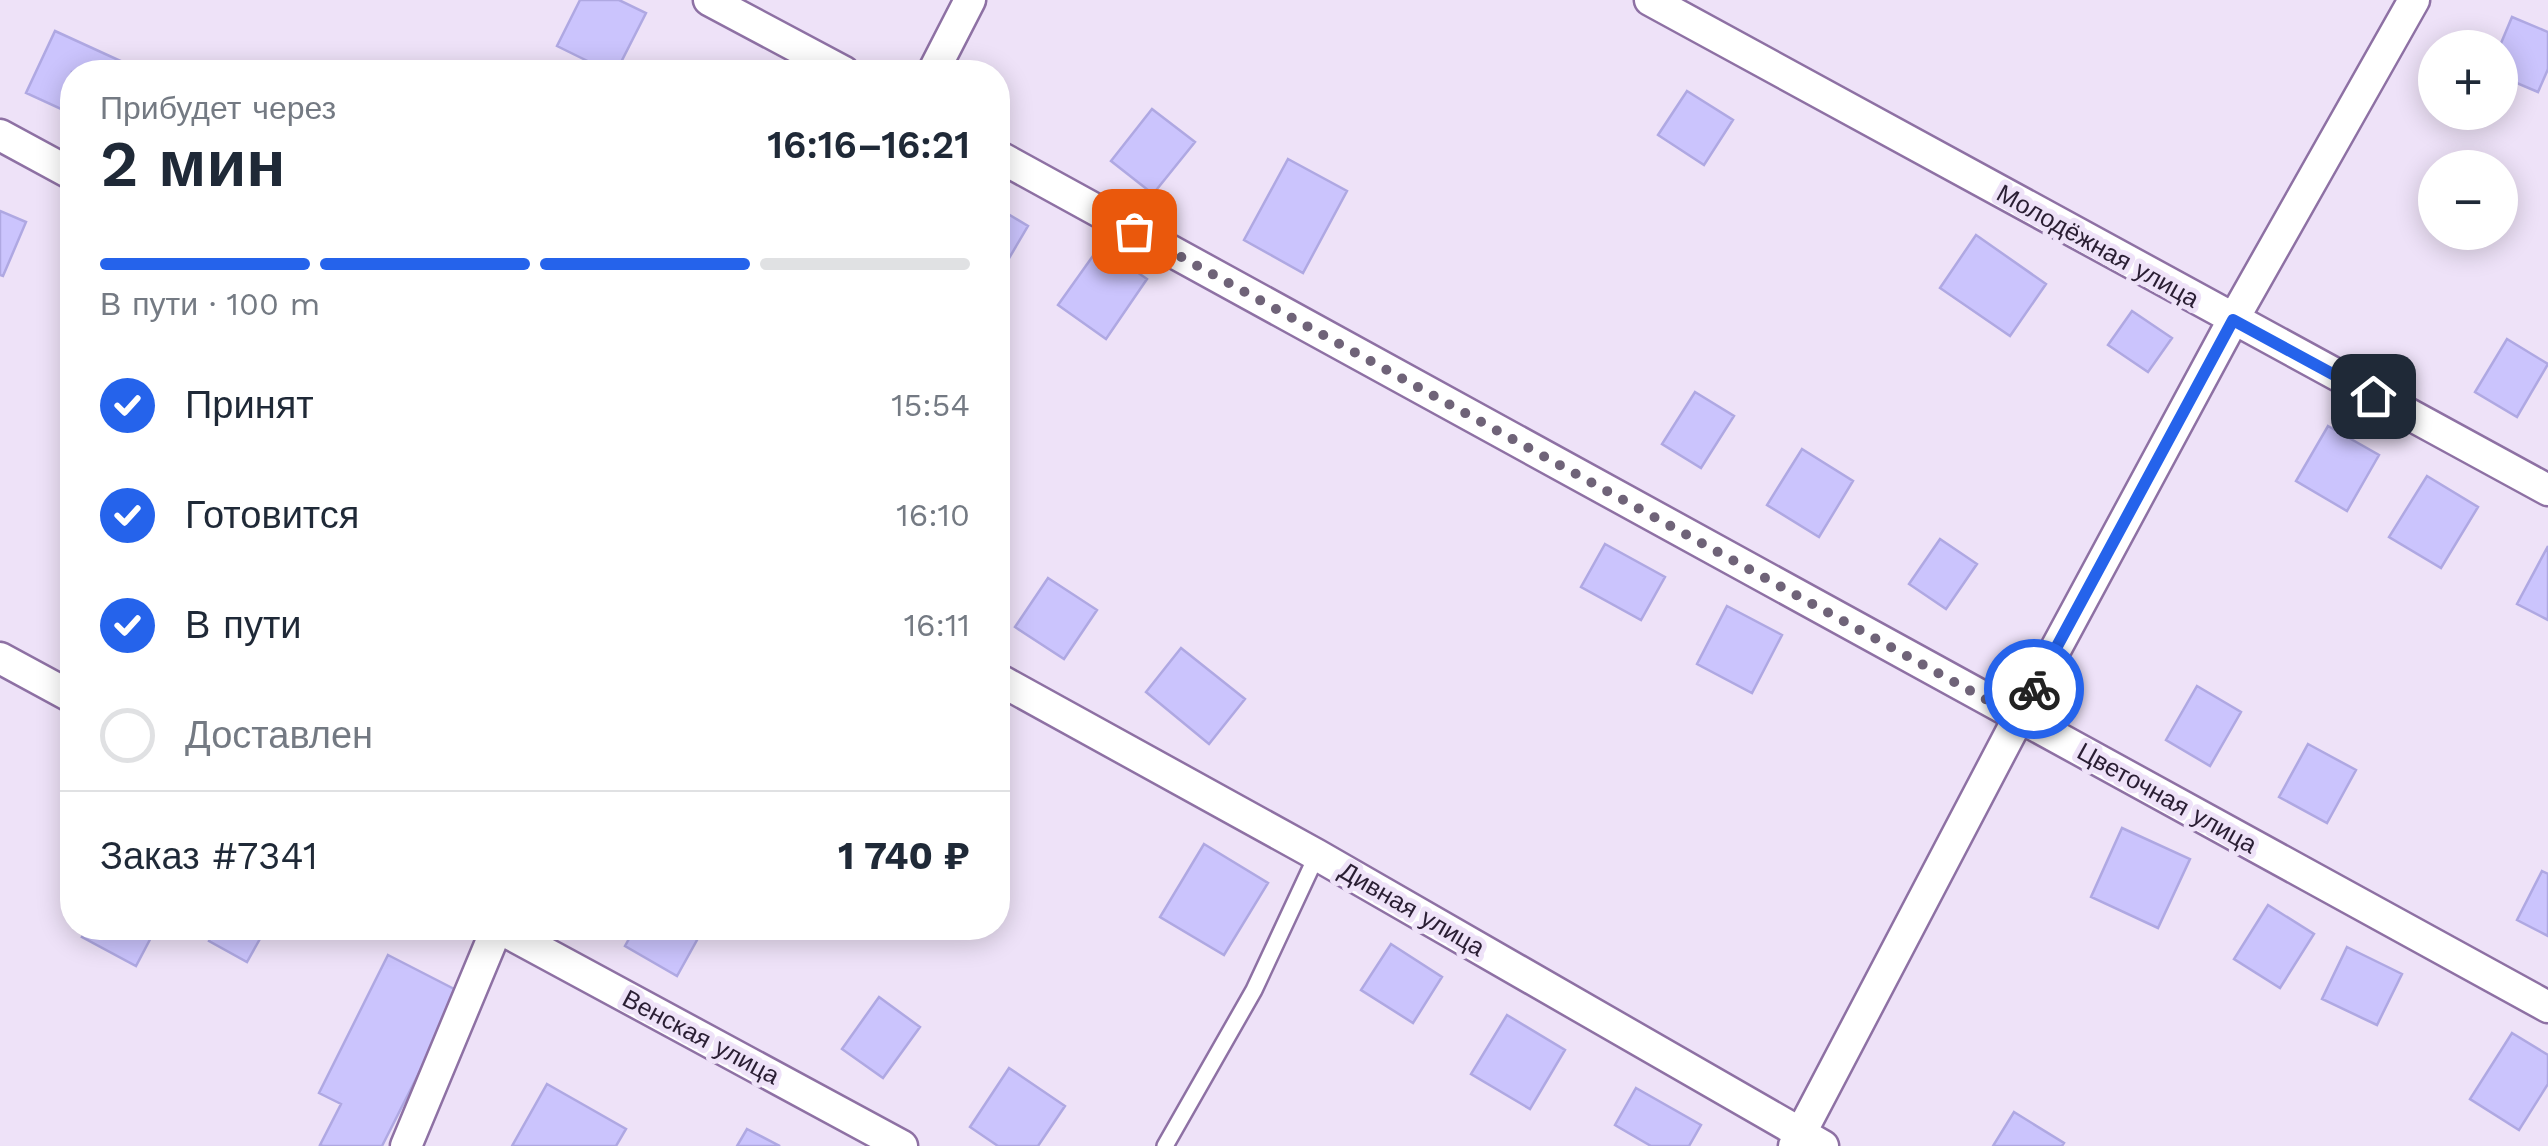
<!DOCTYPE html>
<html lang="ru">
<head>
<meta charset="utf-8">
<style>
	:root { --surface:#fff; --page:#f2f2f3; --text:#1f2937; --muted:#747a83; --line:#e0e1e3; --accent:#2563eb }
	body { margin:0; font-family:"Work Sans",sans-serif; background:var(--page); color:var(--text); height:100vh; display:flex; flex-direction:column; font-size:38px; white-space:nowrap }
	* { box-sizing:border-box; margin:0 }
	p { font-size:32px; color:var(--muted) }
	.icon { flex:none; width:55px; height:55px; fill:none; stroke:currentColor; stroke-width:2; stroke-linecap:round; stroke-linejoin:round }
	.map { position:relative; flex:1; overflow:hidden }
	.sheet { position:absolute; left:60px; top:60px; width:950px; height:880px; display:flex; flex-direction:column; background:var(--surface); border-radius:40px; box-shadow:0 5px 25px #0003 }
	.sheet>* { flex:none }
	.tools { position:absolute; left:2418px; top:30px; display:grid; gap:20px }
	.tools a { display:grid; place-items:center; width:100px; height:100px; border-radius:50%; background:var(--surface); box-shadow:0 5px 25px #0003; font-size:50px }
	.pin { position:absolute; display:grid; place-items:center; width:85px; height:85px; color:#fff; margin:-42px; border-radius:20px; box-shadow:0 5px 15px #0006 }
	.courier { position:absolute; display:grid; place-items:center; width:100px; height:100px; margin:-50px; border:8px solid #2563eb; border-radius:50%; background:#fff; color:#222; box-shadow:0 2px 12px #0007 }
	.overview em { font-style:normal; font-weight:600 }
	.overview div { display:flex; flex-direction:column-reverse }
	.overview { display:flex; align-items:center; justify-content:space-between; height:170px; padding:0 40px }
	h1 { font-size:65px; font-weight:600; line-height:75px }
	.bar { display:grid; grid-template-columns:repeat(4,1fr); gap:15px 10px; align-content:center; height:120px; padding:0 40px }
	.bar i { height:12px; border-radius:8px; background:var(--line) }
	.bar .active { background:var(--accent) }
	.bar p { grid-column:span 4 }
	.line { display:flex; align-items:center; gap:25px; padding:0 40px; border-top:2px solid var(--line) }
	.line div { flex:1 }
	ol { padding:0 40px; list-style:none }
	li { display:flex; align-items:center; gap:30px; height:110px }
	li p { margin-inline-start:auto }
	li .icon { padding:10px; border-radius:50%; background:var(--accent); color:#fff; stroke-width:4 }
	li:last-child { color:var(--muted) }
	li i { width:55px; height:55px; border:5px solid var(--line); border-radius:50% }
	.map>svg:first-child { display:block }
</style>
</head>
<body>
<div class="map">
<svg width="2548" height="1146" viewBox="0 0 2548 1146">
	<rect width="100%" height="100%" fill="#eee2f8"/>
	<path fill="#cbc4fd" stroke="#afa8e2" stroke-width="2.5" d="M580,0H619L646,13L616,72H610L557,46Z
		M2512,17L2548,32V69L2538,92L2500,76L2499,48Z
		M55,31L136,68L133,72H72V114L26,93Z
		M1687,91L1733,120L1704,165L1658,135Z
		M1152,109L1195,142L1153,194L1111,161Z
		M1288,159L1347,191L1303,273L1244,240Z
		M998,208L1028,226L998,277Z
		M0,211L26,222L3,276L0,275Z
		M1976,235L2046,284L2010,336L1940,288Z
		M1100,246L1147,279L1106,339L1058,305Z
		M2132,311L2172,338L2148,372L2108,345Z
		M2507,339L2548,364L2517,417L2475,392Z
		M1695,392L1734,416L1701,468L1662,444Z
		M2328,426L2379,455L2347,511L2296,481Z
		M1802,449L1853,481L1819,537L1767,505Z
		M2427,476L2478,507L2441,568L2389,537Z
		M1940,539L1977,564L1946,609L1909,584Z
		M1605,544L1665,577L1641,620L1581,587Z
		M2548,546V620L2517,604Z
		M1048,578L1097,610L1064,659L1015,627Z
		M1727,606L1782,635L1752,693L1697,664Z
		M1181,648L1245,699L1209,744L1146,692Z
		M2197,686L2241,712L2210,766L2166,740Z
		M2308,744L2356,770L2327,823L2279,797Z
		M2122,828L2190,859L2158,928L2091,897Z
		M1204,844L1268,883L1224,955L1160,917Z
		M2542,871L2548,874V936L2517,920Z
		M2268,905L2314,934L2280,988L2234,959Z
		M88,928H156L136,966L82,937Z
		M216,928H266L247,962L209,941Z
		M635,928H696L702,931L677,976L625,946Z
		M1391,944L1442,977L1413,1023L1361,990Z
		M2347,947L2402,974L2377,1025L2322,999Z
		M388,955L460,992L382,1146H323L320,1145L341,1104L319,1093Z
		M879,997L920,1027L883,1078L842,1049Z
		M1507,1015L1565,1050L1530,1109L1471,1074Z
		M2512,1033L2548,1055V1084L2519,1130L2470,1099Z
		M1009,1068L1065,1106L1038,1146H998L970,1127Z
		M547,1084L626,1129L616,1146H512Z
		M1636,1088L1701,1125L1689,1146H1651L1615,1125Z
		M2014,1112L2064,1143L2062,1146H1993Z
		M747,1129L780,1146H737Z"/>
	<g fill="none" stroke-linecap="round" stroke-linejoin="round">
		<g stroke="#8e71a4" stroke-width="20">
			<path id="lane" d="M1165,1146L1254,990L1317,855"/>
		</g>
		<g stroke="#8e71a4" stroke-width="35">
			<path id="street" d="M709,0L844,72
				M1650,0L2548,490
				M933,72L970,0
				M0,135L72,174
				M998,156L2548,1007
				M0,658L72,697
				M998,679L1317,855L1823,1146
				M499,928L902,1146
				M406,1146L497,928
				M1794,1146L2019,717L2233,320L2414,0"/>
		</g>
		<use href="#lane" stroke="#fff" stroke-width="15"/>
		<use href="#street" stroke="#fff" stroke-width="30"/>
	</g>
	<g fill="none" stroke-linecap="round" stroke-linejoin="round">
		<path stroke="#6f6378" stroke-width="10" stroke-dasharray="0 18" d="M1134,231L2018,717L2034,689"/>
		<path stroke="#2563eb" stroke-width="12" d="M2034,689L2233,320L2373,396"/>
	</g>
	<g text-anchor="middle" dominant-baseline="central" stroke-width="10" stroke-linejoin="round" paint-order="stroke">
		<g font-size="25" fill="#2a1e33" stroke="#eee2f8">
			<text transform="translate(2098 246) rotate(29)">Молодёжная улица</text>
			<text transform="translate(2167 798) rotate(29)">Цветочная улица</text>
			<text transform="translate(1412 909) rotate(30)">Дивная улица</text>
			<text transform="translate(701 1037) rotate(28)">Венская улица</text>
		</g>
	</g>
</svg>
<div class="tools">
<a>+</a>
<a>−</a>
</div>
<div class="pin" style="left:1134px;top:231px;background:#ea580c"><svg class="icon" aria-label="bag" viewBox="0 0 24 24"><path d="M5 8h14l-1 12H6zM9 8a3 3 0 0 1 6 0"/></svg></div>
<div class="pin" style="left:2373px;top:396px;background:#1f2937"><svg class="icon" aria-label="home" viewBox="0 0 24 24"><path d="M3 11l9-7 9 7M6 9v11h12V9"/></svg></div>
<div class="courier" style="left:2034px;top:689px"><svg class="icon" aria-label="bike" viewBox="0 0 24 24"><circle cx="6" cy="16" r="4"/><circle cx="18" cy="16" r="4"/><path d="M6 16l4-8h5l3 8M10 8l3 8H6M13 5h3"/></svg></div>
<section class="sheet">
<div class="overview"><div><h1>2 мин</h1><p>Прибудет через</p></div><em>16:16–16:21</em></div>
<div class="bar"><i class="active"></i><i class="active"></i><i class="active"></i><i></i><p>В пути · 100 m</p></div>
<ol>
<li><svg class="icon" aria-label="check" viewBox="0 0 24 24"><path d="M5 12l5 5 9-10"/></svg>Принят<p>15:54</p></li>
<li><svg class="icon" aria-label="check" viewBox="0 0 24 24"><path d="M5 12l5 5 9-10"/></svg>Готовится<p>16:10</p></li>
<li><svg class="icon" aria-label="check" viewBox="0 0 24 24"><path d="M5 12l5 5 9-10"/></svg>В пути<p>16:11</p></li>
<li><i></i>Доставлен</li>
</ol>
<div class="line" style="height:130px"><div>Заказ #7341</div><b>1 740 ₽</b></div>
</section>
</div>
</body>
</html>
